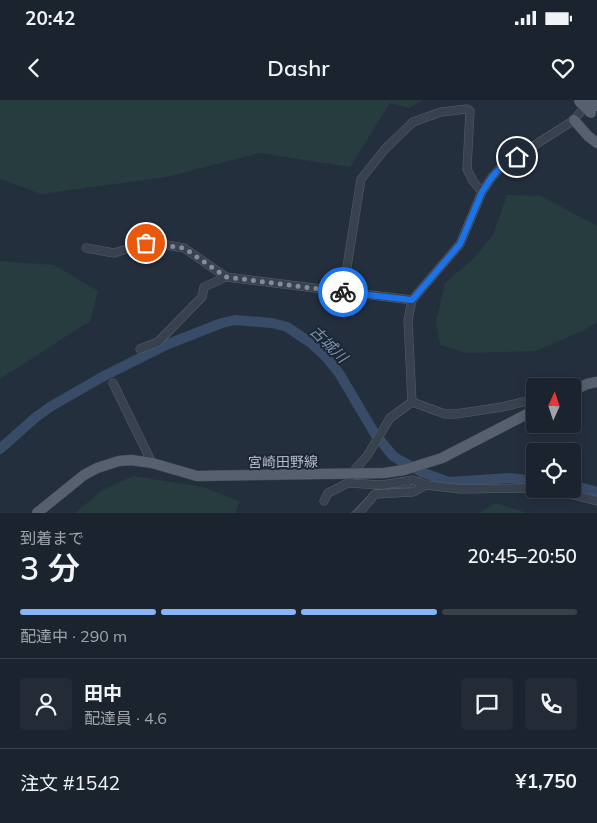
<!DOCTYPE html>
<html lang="ja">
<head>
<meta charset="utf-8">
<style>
	:root { --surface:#1b232e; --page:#242b36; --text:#f1f3f6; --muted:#a0a4aa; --line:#39404a; --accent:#8ab4f8 }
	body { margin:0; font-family:Mulish,"Noto Sans JP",sans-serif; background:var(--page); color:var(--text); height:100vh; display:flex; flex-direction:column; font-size:19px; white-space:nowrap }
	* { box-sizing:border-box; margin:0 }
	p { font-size:16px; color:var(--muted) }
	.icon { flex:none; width:28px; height:28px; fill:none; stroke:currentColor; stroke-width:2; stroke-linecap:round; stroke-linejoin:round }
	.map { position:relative; height:413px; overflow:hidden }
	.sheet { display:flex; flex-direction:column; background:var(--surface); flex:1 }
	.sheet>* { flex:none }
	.needle { width:32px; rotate:3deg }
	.buttons { position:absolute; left:526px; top:278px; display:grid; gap:10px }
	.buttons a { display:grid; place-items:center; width:55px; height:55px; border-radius:5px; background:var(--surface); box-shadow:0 2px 12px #0003,0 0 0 1px var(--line); font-size:25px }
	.pin { position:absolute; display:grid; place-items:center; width:42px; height:42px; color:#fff; margin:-21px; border:2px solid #fff; border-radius:50%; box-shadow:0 1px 5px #0007 }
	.courier { position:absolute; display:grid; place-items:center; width:50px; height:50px; margin:-25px; border:4px solid #1a73e8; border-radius:50%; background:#fff; color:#222; box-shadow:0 1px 6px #0007 }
	.summary em { font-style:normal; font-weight:600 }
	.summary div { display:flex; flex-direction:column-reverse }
	.summary { display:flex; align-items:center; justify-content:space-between; height:85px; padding:0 20px }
	h1 { font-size:32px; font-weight:600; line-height:38px }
	.bar { display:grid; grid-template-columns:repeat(4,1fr); gap:8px 5px; align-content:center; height:60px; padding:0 20px }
	.bar i { height:6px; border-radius:4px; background:var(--line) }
	.bar .active { background:var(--accent) }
	.bar p { grid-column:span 4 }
	.line { display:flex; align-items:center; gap:12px; padding:0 20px; border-top:1px solid var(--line) }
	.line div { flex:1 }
	.round { display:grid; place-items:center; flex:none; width:52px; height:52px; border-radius:5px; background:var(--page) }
	.status { display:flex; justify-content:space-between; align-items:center; height:35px; padding:0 25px; background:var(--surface); direction:ltr }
	.status svg { height:14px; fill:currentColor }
	header { display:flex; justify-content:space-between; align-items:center; height:65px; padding:0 20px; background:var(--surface); font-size:22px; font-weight:600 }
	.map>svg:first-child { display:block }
</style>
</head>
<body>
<div class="status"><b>20:42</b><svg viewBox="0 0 49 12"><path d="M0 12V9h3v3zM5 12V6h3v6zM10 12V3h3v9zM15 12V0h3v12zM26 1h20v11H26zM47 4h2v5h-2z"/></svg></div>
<header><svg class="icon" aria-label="back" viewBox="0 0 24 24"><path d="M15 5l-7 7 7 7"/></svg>Dashr<svg class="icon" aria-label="heart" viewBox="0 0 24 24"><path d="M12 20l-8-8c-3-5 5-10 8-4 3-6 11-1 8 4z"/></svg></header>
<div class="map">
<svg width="597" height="413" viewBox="0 0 597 413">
	<rect width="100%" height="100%" fill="#242f3e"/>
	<path fill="#263c3f" d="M0,0H423L409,8L390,3L350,67L260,53L166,77L41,94L0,79Z
		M507,95L541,96L597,126V222L584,230L536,251L467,253L440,245L436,222L445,183L473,159L493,135Z
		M0,161L54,165L98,191L90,221L0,279Z
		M133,376L203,387L239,401L236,413H75L101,391Z
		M496,403L527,413H479Z"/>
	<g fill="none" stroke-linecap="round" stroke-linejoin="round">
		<path stroke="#394c67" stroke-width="2" d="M419,378L424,373
			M373,392L375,390L410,387L414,383
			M352,413L368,397"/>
		<path stroke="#394c67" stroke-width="10" d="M0,349L36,317L50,307L102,277L168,244L222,223L235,220L272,223L287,227L311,243L326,257L339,273L375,334L393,356L401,361L424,373L449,382L510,378L535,381
			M572,385L597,392"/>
		<g stroke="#565f6c" stroke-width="9">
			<path id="minor" d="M86,148L114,153L146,143L161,144L184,148L226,177L412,200
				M343,192L361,79L385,49L413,22L441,12L467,9L470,11L467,69L473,81L482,92
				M140,249L158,242L202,197L204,187L226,177
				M113,283L152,363
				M562,286L565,285L580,287
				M412,302L445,314H456L502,307L527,301L535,298
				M348,383L382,385L413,380L426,385L460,389L535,388
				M539,389L574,395L597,401
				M324,401L328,393L348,383L351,374L367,356L390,318L412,302L408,220L412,200L460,144L482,92L492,77L502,66L574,20L588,3
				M359,413L375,394L413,392L426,385"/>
		</g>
		<g stroke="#414a57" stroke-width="11">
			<path id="major" d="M574,20L588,36L597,43
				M572,291L587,284L597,282
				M37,413L84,375L97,368L119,361L131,360L152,363L197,376L384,373L404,370L442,358L535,310"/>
		</g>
		<use href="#minor" stroke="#38414e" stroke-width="8"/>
		<use href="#major" stroke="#56606e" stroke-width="10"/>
		<g stroke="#414a57" stroke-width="11" stroke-linecap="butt">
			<path id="major-bridge" d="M590,0L596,6
				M579,1L591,13"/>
		</g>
		<use href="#major-bridge" stroke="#56606e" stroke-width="10"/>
	</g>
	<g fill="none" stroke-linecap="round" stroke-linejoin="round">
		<path stroke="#828b98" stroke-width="5" stroke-dasharray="0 9" d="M146,143L184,148L226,177L343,192"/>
		<path stroke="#1a73e8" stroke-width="6" d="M343,192L412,200L460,144L482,92L492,77L502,66L517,57"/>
	</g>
	<g text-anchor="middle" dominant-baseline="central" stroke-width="4" stroke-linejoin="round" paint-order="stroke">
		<g font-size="14" fill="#b4bcc9" stroke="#1d2633">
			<text transform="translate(283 362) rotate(-1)">宮崎田野線</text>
		</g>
		<g font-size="15" font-style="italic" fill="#7c92b1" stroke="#1d2633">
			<text transform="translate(329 244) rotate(44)">古城川</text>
		</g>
	</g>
</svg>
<div class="buttons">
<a><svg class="needle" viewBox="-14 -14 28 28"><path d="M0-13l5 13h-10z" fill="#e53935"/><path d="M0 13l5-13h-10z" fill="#a0a4aa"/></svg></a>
<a><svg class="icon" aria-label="locate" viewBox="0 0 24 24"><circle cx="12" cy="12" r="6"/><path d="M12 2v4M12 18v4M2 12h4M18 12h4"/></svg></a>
</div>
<div class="pin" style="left:146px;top:143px;background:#ea580c"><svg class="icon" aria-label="bag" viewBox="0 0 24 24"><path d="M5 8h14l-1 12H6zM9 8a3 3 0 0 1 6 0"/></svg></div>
<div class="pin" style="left:517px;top:57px;background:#1f2937"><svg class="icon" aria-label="home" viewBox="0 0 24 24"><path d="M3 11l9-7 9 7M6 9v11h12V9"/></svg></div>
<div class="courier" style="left:343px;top:192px"><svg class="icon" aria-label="bike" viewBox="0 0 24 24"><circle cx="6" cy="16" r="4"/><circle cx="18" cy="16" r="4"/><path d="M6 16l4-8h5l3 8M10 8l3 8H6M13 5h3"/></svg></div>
</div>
<section class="sheet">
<div class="summary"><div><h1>3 分</h1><p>到着まで</p></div><em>20:45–20:50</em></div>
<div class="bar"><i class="active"></i><i class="active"></i><i class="active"></i><i></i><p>配達中 · 290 m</p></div>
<div class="line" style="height:90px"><a class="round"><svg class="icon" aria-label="person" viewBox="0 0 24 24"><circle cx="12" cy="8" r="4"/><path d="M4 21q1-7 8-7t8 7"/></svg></a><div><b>田中</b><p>配達員 · 4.6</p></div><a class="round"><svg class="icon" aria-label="chat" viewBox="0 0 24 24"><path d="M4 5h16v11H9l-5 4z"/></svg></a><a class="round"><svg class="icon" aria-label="phone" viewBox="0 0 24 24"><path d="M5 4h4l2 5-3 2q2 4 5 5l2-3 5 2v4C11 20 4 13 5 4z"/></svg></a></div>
<div class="line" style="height:65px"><div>注文 #1542</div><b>¥1,750</b></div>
</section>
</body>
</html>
